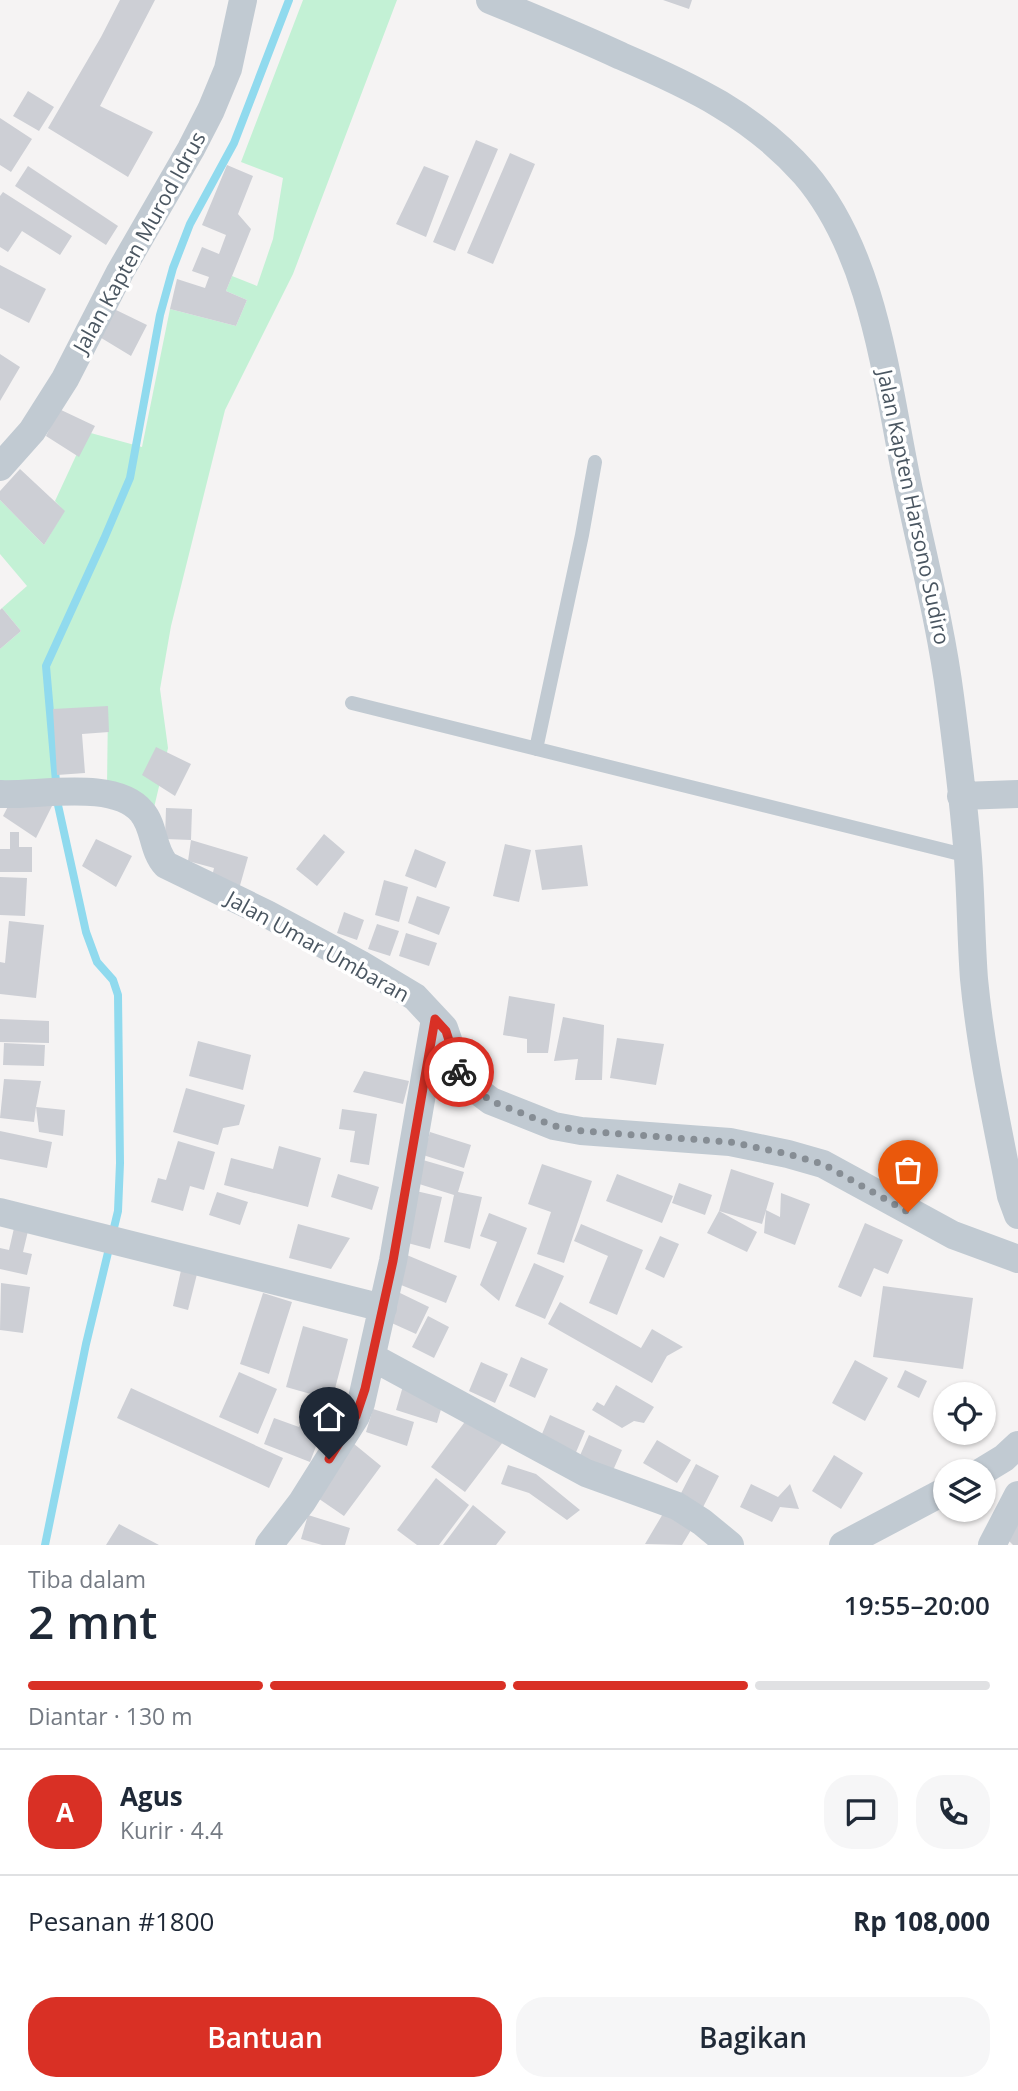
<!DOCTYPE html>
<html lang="id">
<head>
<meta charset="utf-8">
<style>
	:root { --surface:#fff; --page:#f6f6f7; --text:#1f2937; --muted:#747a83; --line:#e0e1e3; --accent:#d93025 }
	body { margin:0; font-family:"Open Sans",sans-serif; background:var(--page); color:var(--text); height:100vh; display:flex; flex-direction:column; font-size:26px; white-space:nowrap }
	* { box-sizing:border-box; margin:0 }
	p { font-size:23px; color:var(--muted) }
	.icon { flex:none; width:38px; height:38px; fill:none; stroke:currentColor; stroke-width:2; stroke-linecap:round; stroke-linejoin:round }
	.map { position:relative; height:1545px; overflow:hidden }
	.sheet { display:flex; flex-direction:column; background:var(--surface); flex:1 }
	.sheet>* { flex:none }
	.tools { position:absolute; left:933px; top:1382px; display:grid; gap:14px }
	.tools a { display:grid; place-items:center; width:63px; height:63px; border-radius:50%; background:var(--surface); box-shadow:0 2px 5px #0004; font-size:35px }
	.pin { position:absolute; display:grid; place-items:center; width:60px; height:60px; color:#fff; margin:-72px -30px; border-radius:50% 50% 50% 0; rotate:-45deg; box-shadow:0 0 7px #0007 }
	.pin .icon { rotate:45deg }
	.courier { position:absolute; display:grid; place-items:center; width:70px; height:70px; margin:-35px; border:5px solid #d93025; border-radius:50%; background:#fff; color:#222; box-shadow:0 2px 9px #0007 }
	.overview em { font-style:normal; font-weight:600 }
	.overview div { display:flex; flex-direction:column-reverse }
	.overview { display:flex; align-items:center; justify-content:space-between; height:119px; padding:0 28px }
	h1 { font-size:46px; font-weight:600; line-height:52px }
	.bar { display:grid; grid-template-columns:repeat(4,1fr); gap:10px 7px; align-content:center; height:84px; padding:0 28px }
	.bar i { height:9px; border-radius:5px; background:var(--line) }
	.bar .current { background:var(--accent) }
	.bar p { grid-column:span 4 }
	.line { display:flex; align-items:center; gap:18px; padding:0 28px; border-top:2px solid var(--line) }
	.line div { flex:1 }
	.round { display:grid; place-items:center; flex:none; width:74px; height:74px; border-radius:28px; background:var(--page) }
	.action { display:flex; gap:14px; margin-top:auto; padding:14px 28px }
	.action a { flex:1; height:80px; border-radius:28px; background:var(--accent); color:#fff; font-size:28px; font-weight:600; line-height:80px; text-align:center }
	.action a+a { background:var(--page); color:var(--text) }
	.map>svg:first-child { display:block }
</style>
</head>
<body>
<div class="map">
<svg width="1018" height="1545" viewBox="0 0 1018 1545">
	<rect width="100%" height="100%" fill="#f5f3f3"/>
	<path fill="#c3f1d5" d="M303,0H397L293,274L225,410L171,626L160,689L168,748L153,812L107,786L108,707L53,710L58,786H0V649L21,631L2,608L27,586L0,554V500L44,545L64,511L55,501L87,432L142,447L170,309L236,326L247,300L226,291L232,276L257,286L273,239L283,178L241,162Z"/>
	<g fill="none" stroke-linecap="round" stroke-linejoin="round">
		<path stroke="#90daee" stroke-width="8" d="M45,1545L86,1344L118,1211L120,1163L118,995L113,980L97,962L86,932L58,805L46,666L104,539L130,478L160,315L173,268L190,224L234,143L289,0"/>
	</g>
	<path fill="#cdcfd5" d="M120,0H155L100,106L153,132L128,177L48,128L101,37Z
		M663,0H692L689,9Z
		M28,91L54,107L39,131L13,116Z
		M0,118L32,139L11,172L0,165Z
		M476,140L498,149L455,251L433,242Z
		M510,153L535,164L493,264L467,253Z
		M227,165L253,176L238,214L251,229L226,291L247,300L236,326L170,309L177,279L205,288L209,277L192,271L202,247L219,254L226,235L202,225Z
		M28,166L118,226L106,245L15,186Z
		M424,166L449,176L426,237L396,224Z
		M3,192L72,236L60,255L22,231L8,252L0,247V196Z
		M0,265L46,289L29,323L0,308Z
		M112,308L147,325L131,356L98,336Z
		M0,354L20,367L0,401Z
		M59,409L95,426L79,457L46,436Z
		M20,469L65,511L44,545L0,500V491Z
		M2,608L21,631L0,649V610Z
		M108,706L109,732L82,734L85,773L57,775L53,709Z
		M156,747L191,764L175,796L142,775Z
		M17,789L52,806L36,838L3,816Z
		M166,808L192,809L191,840L165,839Z
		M10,832H19V847H32V872H0V849H10Z
		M324,834L345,852L317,886L296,869Z
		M96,839L132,856L116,887L82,866Z
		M191,840L248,857L239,889L211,881L214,868L188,861Z
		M505,844L531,850L519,902L493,896Z
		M582,845L588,886L542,890L535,850Z
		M415,849L446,862L436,888L405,876Z
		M0,877L27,878L25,916L0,915Z
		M384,880L408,887L399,922L375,915Z
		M417,896L450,907L439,935L408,923Z
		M344,912L364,920L357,940L337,933Z
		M9,921L44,925L36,998L0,994V962L5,963Z
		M377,924L399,931L390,956L368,949Z
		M406,933L437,943L429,966L399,956Z
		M509,996L555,1004L548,1053H527V1039L503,1035Z
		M563,1017L604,1025L602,1080H575L578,1059L554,1061Z
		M0,1019L49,1021V1043L0,1042Z
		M617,1038L664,1044L656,1085L610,1078Z
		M198,1041L251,1055L243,1090L189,1076Z
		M4,1043L45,1045L44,1066L3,1065Z
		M364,1071L409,1081L403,1104L353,1092Z
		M4,1079L41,1081L36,1107L65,1110L63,1136L39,1132L36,1107L34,1122L0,1118Z
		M186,1088L245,1105L239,1125L223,1128L218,1145L173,1132Z
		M342,1109L377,1114L369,1165L350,1162L355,1131L339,1129Z
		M0,1131L52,1142L47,1168L0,1159Z
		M430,1132L471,1145L464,1168L423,1155Z
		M178,1141L215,1152L204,1190L190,1186L183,1211L151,1202L158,1178L166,1180Z
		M279,1146L321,1158L308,1207L224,1185L231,1158L273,1169Z
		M423,1160L464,1172L458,1192L482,1197L470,1249L444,1242L454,1195L416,1183Z
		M542,1164L592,1181L564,1263L537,1254L551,1212L528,1204Z
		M731,1169L774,1183L762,1224L719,1211L757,1232L747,1252L707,1233L719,1211Z
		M338,1174L379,1187L372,1210L331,1197Z
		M617,1174L673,1196L662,1223L606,1201Z
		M679,1183L712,1195L705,1215L672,1203Z
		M416,1191L442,1197L430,1249L404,1242Z
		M217,1192L248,1202L240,1225L209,1215Z
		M781,1193L810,1204L795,1245L764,1233L766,1210L780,1217Z
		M489,1213L527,1228L499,1301L480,1285L497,1242L480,1236Z
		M865,1223L903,1240L888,1274L874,1268L861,1297L838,1287Z
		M298,1224L350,1238L331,1269L289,1258Z
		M581,1224L643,1250L617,1315L589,1303L608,1256L574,1241Z
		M14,1228L28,1231L23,1252L32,1254L27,1275L0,1269V1248L9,1250Z
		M660,1236L679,1244L664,1278L645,1269Z
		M402,1253L457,1276L446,1303L391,1281Z
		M534,1263L564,1276L545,1319L515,1306Z
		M182,1266L198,1270L188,1310L173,1306Z
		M1,1283L30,1287L23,1333L0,1330Z
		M883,1286L973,1298L963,1369L873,1357Z
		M398,1292L429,1307L416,1334L385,1320Z
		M263,1293L292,1302L269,1374L240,1364Z
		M560,1302L641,1348L652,1329L683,1347L667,1356L652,1383L548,1324Z
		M428,1316L449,1327L434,1358L412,1347Z
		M303,1326L348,1339L332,1400L286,1387Z
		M521,1357L548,1369L535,1398L509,1386Z
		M855,1360L888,1378L865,1421L832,1403Z
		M481,1362L508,1374L495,1403L469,1391Z
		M905,1370L927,1381L919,1398L897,1387Z
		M239,1372L277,1389L258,1434L219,1417Z
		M616,1385L654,1407L644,1423L634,1421L622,1428L592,1410L597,1402L604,1406Z
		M403,1386L444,1399L437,1423L396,1410Z
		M131,1388L283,1458L269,1488L117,1418Z
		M309,1402L330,1410L310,1462L264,1444L274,1418L299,1427Z
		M373,1409L414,1422L407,1446L366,1432Z
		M470,1415L503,1442L465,1492L431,1467Z
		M550,1415L585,1431L574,1457L539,1441Z
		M589,1435L622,1450L611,1475L578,1460Z
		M348,1439L381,1466L344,1516L309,1492Z
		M657,1440L691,1460L677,1483L643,1463Z
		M834,1455L863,1473L841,1509L812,1491Z
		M696,1464L719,1476L700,1513L677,1501Z
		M508,1465L536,1474L580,1510L567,1520L529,1493L501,1484Z
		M436,1478L469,1505L439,1545H417L397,1530Z
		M751,1484L778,1497L790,1484L799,1509L780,1507L772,1522L740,1507Z
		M473,1505L506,1532L496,1545H443Z
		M664,1512L691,1530L682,1545L645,1544Z
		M308,1515L350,1528L345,1545H322L301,1539Z
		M119,1524L159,1545H106Z
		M1018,1524V1545H1013L1009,1541Z"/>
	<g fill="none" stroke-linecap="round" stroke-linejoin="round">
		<path stroke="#c1cad2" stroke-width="14" d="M352,703L968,856
			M536,749L582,535L595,462"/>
		<path stroke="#c1cad2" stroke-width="28" d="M490,0C534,18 578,36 621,56C691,86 753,115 805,174C871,251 885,369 904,466C919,543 940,618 950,696C957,749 964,804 968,858C971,898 971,939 974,979C981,1052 997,1124 1011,1196L1018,1215
			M0,467L32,431L65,379L120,272L191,149L211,110L228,69L243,0
			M0,794C38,796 115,779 142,812C155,827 152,850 166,865L267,914L360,964L415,997L444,1028L459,1072L467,1083L491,1101L554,1126L581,1131L730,1142L788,1154L823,1164L953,1235L1018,1259
			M961,796L1018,794
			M0,1212L383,1308
			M372,1357L586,1473L677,1506L702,1522L730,1545
			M981,1472L1004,1458L1018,1445
			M269,1545L302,1502L356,1416L361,1403L393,1261L435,1019
			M843,1545L945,1491
			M992,1545L1018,1495"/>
	</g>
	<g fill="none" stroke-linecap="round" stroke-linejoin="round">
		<path stroke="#868d94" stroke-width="7" stroke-dasharray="0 12.6" d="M459,1072L467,1083L491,1101L554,1126L582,1131L730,1142L788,1154L823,1164L908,1212"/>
		<path stroke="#d93025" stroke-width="9" d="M329,1459L356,1416L365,1389L393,1261L435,1019L446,1031L459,1072"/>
	</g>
	<g text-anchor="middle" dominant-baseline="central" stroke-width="7" stroke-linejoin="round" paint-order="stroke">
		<g font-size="21" fill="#4a5661" stroke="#fff">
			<text transform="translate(139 242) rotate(-61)">Jalan Kapten Murod Idrus</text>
			<text transform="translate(914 507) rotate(78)">Jalan Kapten Harsono Sudiro</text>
			<text transform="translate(318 946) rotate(29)">Jalan Umar Umbaran</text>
		</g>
	</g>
</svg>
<div class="tools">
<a><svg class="icon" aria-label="locate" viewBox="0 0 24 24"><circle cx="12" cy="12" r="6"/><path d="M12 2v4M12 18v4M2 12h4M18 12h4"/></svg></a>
<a><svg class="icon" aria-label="layers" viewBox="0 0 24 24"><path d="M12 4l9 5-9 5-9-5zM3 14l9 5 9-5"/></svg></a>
</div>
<div class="pin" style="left:908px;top:1212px;background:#ea580c"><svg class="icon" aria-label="bag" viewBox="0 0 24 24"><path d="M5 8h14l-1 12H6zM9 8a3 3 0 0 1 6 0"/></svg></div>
<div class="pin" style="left:329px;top:1459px;background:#1f2937"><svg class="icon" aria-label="home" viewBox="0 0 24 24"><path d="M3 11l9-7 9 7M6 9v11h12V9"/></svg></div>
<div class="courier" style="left:459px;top:1072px"><svg class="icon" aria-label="bike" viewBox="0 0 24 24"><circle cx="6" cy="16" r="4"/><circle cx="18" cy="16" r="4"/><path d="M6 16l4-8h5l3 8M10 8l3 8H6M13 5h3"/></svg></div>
</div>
<section class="sheet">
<div class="overview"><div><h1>2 mnt</h1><p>Tiba dalam</p></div><em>19:55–20:00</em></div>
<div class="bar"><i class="current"></i><i class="current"></i><i class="current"></i><i></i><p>Diantar · 130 m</p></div>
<div class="line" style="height:126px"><b class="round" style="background:var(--accent);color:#fff">A</b><div><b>Agus</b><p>Kurir · 4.4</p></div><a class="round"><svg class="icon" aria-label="chat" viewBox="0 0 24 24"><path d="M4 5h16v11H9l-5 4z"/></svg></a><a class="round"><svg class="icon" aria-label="phone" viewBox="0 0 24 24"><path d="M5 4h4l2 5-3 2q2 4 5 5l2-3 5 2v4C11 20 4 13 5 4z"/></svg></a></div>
<div class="line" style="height:91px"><div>Pesanan #1800</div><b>Rp 108,000</b></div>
<div class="action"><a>Bantuan</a><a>Bagikan</a></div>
</section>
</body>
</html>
